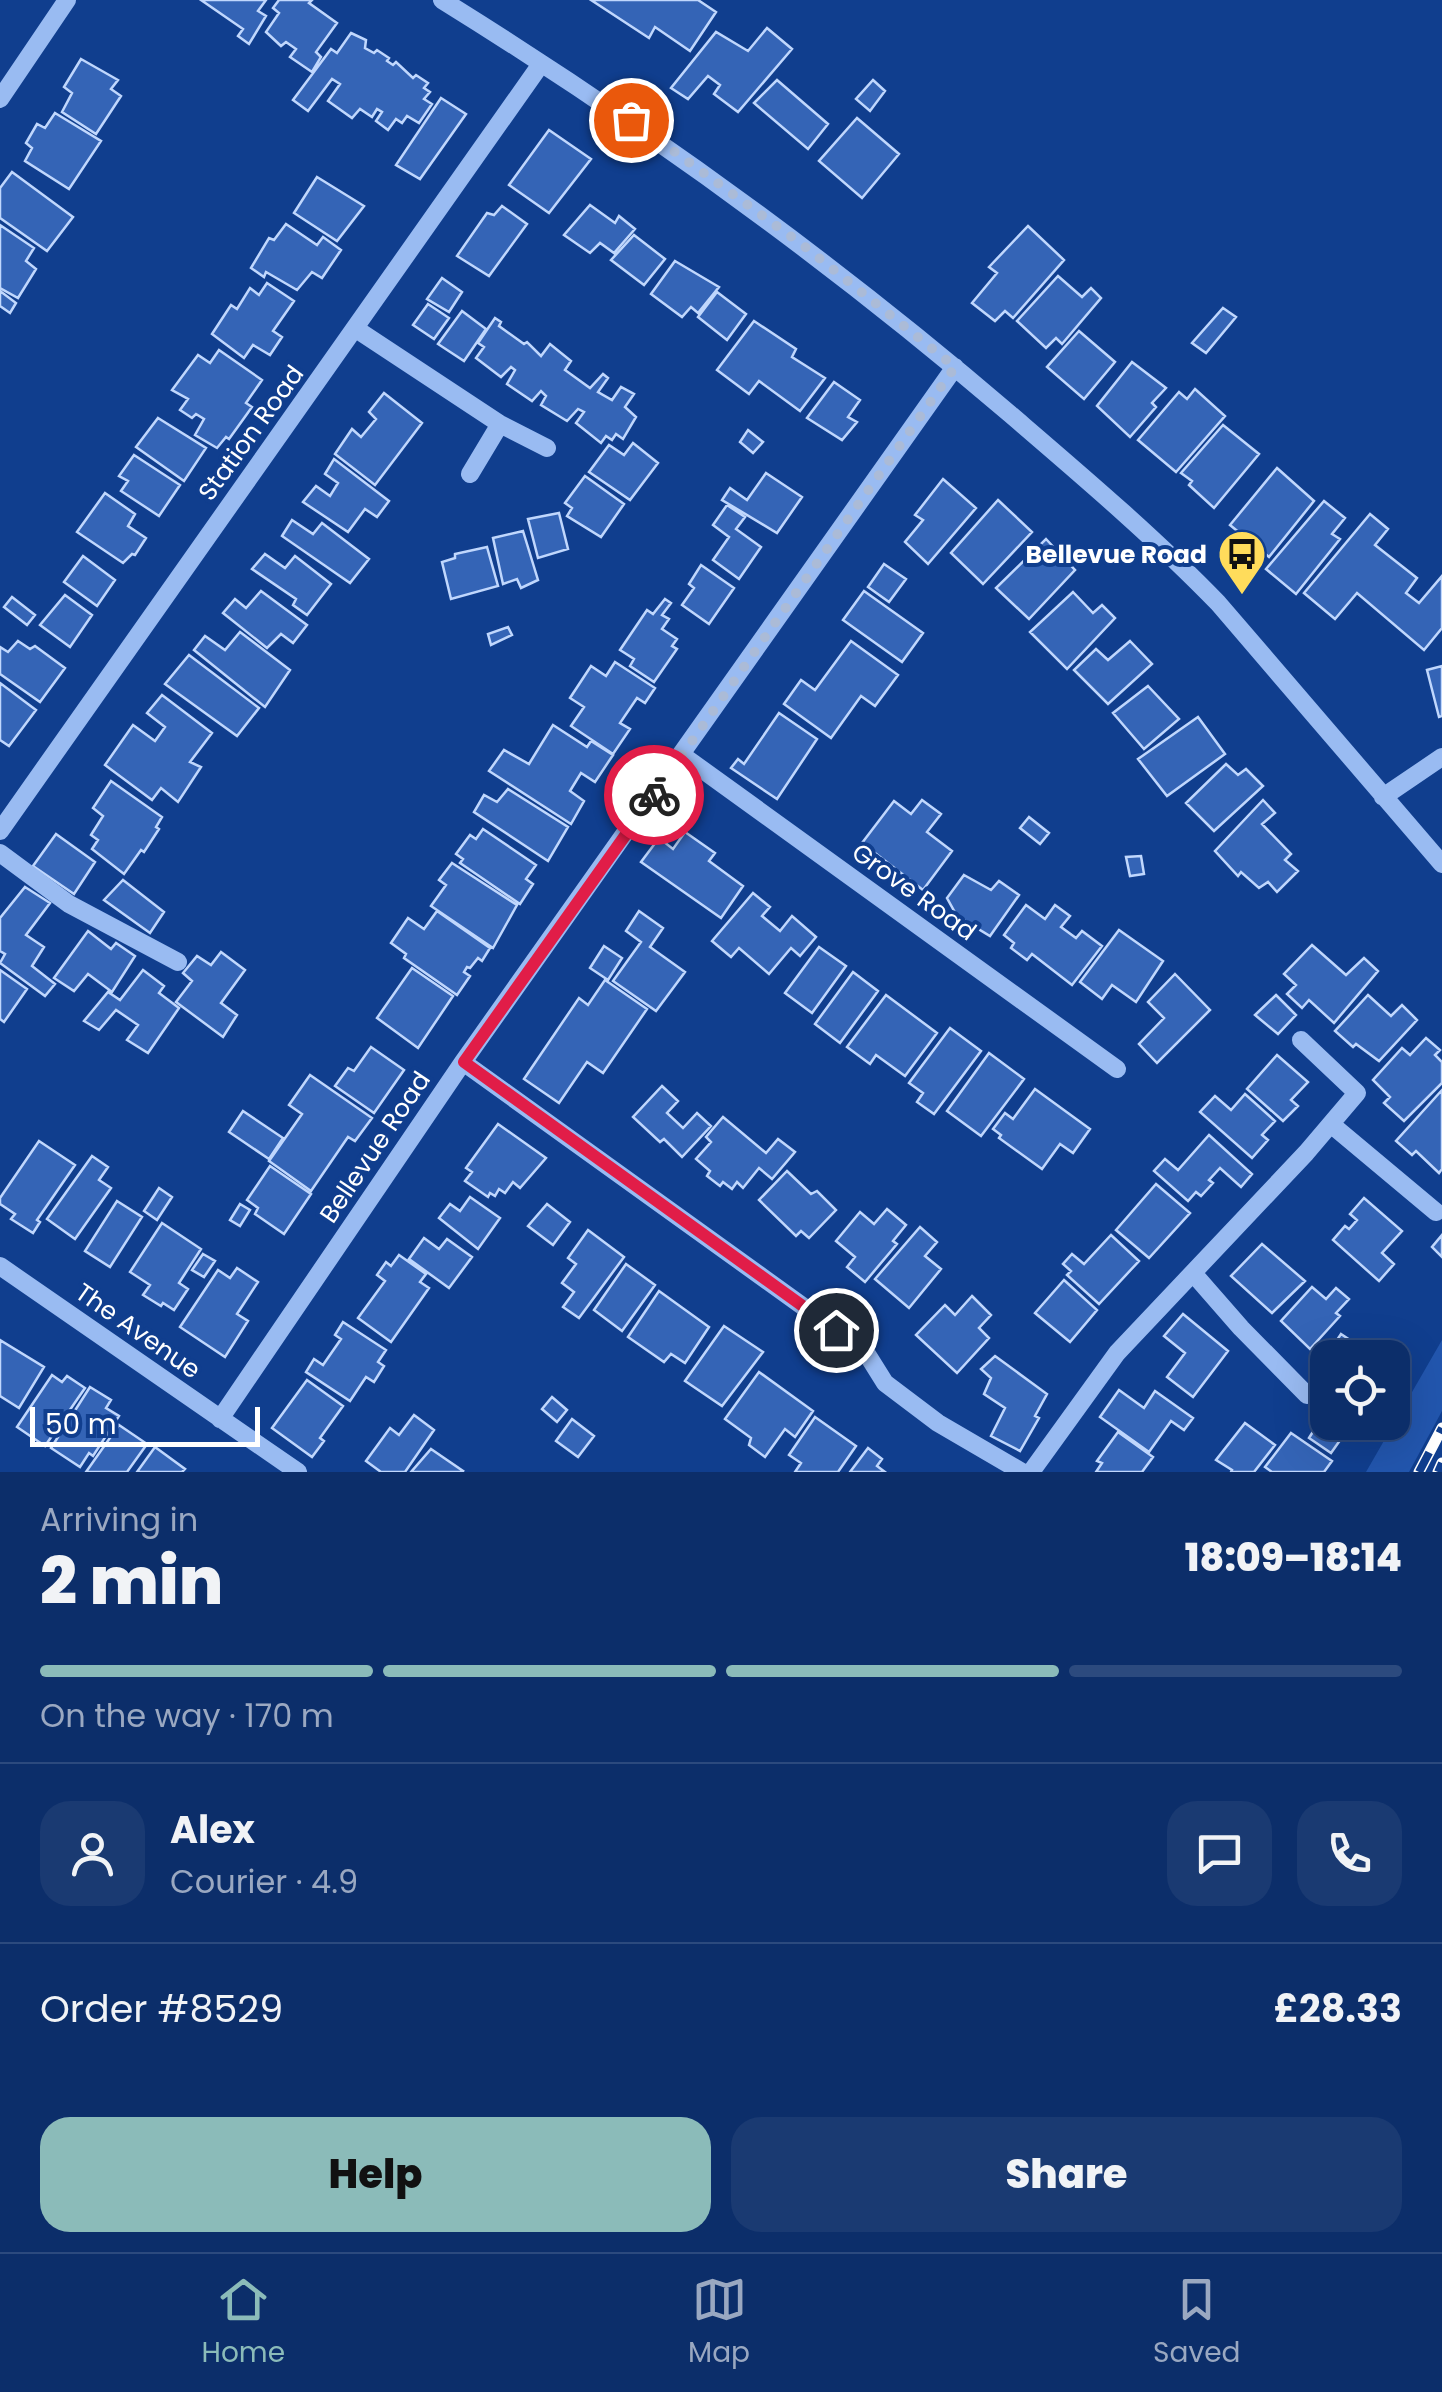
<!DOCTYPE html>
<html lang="en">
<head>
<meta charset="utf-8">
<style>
	:root { --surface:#0c2e6a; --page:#1a3a72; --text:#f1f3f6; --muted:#9aa8c1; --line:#2c4a7e; --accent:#8bbbb9 }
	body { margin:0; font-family:Poppins,sans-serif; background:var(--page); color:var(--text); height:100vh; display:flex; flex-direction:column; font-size:38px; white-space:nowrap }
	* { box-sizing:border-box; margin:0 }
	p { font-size:32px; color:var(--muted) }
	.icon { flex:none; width:55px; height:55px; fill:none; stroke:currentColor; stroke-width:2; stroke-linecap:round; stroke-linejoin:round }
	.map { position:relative; height:1472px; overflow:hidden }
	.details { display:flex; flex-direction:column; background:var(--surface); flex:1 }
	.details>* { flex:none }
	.tools { position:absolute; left:1310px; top:1340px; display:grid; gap:20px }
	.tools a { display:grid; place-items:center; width:100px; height:100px; border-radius:20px; background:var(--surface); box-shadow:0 10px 40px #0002,0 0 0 2px var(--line); font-size:50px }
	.scale { position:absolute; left:30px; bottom:25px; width:230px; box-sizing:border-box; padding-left:10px; border:5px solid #fff; border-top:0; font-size:28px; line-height:35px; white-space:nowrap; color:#fff; -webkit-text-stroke:8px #103e8e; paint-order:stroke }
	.pin { position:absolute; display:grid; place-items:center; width:85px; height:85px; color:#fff; margin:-42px; border:5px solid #fff; border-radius:50%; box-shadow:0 2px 10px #0007 }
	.courier { position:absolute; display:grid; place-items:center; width:100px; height:100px; margin:-50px; border:8px solid #e11d48; border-radius:50%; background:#fff; color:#222; box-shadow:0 2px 12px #0007 }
	.head em { font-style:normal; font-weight:800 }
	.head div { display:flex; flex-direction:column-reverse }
	.head { display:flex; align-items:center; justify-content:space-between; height:170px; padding:0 40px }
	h1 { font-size:65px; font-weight:800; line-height:75px }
	.bar { display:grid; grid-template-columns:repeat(4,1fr); gap:15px 10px; align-content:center; height:120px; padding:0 40px }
	.bar i { height:12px; border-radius:8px; background:var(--line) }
	.bar .current { background:var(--accent) }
	.bar p { grid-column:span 4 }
	.line { display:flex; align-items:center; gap:25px; padding:0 40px; border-top:2px solid var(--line) }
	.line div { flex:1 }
	.round { display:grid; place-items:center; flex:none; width:105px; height:105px; border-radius:30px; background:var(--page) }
	.primary-button { display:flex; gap:20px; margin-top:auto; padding:20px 40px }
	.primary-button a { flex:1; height:115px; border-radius:30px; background:var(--accent); color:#111; font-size:40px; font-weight:800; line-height:115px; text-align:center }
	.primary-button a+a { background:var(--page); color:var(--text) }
	.menu { display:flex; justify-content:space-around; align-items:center; height:140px; border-top:2px solid var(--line); background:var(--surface); font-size:28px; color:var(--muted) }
	.menu a { display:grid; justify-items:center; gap:5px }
	.menu .current { color:var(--accent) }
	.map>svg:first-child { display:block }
</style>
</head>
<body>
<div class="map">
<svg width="1442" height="1472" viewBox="0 0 1442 1472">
	<rect width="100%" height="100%" fill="#103e8e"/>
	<path fill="#2256ae" d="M1442,1340V1411L1409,1472H1366Z"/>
	<path fill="#3464b6" stroke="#c0d7fd" stroke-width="2.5" d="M201,0H266L258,11L266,16L249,44L238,36L243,29Z
		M279,0H312L309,3L337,23L316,52L321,57L312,72L290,57L296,49L286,42L281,46L266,32L279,13L273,8Z
		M591,0H698L716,12L690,51L655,27L649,38Z
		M767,28L792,49L738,112L714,94L720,85L708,76L688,99L671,88L716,32L748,51Z
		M351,33L366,40L365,48L374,53L377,50L389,58L387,61L393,65L396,62L413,78L416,75L428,83L424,88L430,92L424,99L432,104L419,123L407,116L402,123L396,119L388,130L376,121L382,112L377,109L372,117L360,109L352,118L328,101L340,84L332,79L308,111L293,100L331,49L337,53Z
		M81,59L118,80L111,89L121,96L96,134L62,112L72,93L64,87Z
		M777,80L828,124L808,149L754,103Z
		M873,80L885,91L870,111L856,99Z
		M441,98L466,114L420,179L396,165Z
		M55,113L101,141L69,189L25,161L32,148L26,143L37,124L45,128Z
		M857,118L899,154L862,198L819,161Z
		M549,130L591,159L549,213L509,185Z
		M12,172L73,217L47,251L0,218V188Z
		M317,177L364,206L337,241L294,213Z
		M590,205L615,223L619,216L635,229L614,253L600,243L590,253L564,235Z
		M502,206L527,224L489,276L457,256L487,213L494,215Z
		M286,224L317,245L323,237L341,250L322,278L312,272L297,290L266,272L264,277L251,268L269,238L274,240Z
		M0,225L34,248L26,261L36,269L18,298L0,288Z
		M1028,226L1064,260L1013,318L1005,311L995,321L972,303L997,273L989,267Z
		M634,235L665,259L644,285L611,260Z
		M675,261L719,287L698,313L691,307L682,317L651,294Z
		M1058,276L1082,297L1091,288L1101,298L1062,344L1056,338L1046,348L1017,321Z
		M442,278L462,292L449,312L427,299Z
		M267,283L294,301L273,331L282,337L270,355L253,345L244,358L212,334L231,305L237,309L250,288L259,295Z
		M0,291L16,303L10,313L0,306Z
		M717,292L746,314L727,340L698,317Z
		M428,304L449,318L434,339L413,325Z
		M1223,308L1236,317L1206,353L1192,343Z
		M462,311L486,329L464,361L438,344Z
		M495,318L501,322L499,326L524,344L527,342L541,356L550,344L571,361L565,370L590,388L603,374L608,378L598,392L612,400L621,387L634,394L625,407L636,417L623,439L616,434L612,440L606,436L601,443L576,423L584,412L578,409L567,421L541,405L546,396L541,391L532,401L507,384L515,370L511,367L501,377L476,358L484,347L478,343Z
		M754,321L796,349L792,357L825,378L800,411L759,381L749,394L717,370Z
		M1079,331L1115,362L1084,399L1047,367Z
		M219,350L262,380L246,403L252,407L229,439L226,437L217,448L195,435L204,419L196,414L192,418L180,410L188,399L172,390L198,355L210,363Z
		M1132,362L1166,388L1152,403L1156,407L1130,437L1097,406Z
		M834,382L860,400L848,417L857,422L842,440L807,418Z
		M1195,389L1225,416L1176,472L1138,440L1179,392L1187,399Z
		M384,393L422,423L375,485L335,454L352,429L361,437L376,419L369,412Z
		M158,418L206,448L184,481L136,447Z
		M1223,425L1259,454L1214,508L1189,485L1192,481L1181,473Z
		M748,430L763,442L753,453L740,442Z
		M633,443L658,463L630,500L589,472L609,445L624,455Z
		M134,455L180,485L159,516L121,491L128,481L119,476Z
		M334,459L389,501L377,517L365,509L348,532L303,502L316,486L330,496L338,483L325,474Z
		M1277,468L1314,501L1269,557L1230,525Z
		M766,473L802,497L777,533L722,500L730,488L747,500Z
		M585,476L624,504L601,537L567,516L572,508L565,503Z
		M943,479L976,508L928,564L905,542L923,520L915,515Z
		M105,493L135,514L128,526L146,538L135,555L132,554L123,563L77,532Z
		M998,500L1032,532L983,584L951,553Z
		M1324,501L1345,518L1332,534L1340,539L1296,594L1266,569Z
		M727,505L745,517L736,529L761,547L739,579L713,560L729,537L713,525Z
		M559,513L568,549L538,558L528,519Z
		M1370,514L1388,529L1375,545L1417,578L1406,593L1419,603L1442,576V628L1424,650L1357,593L1335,619L1304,593Z
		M292,520L313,534L322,523L369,559L350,583L282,536Z
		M523,531L538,580L521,588L517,579L503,584L493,538Z
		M1046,539L1075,570L1029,619L996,588Z
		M487,547L498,586L451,599L442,562L455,558V554Z
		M265,554L285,568L295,556L331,584L307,615L293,605L296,599L252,569Z
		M83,556L115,580L97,606L64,582Z
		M884,564L906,579L889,602L868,587Z
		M701,565L734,588L709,624L682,605L694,588L689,584Z
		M261,591L307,625L293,643L281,634L267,648L223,613L235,599L246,608Z
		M864,591L923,633L902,662L843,620Z
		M1073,592L1093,613L1102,605L1115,618L1067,669L1030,632Z
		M65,595L92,615L70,647L40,625Z
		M12,597L35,615L27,625L4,607Z
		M665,599L671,603L662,615L669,619L662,629L677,639L672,646L677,649L654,682L630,666L634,659L620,650L647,610L653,614Z
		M508,627L512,635L491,645L488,634Z
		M240,632L290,670L265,707L194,650L205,636L225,650Z
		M18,641L30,649L35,646L65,668L40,702L0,674V647L8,652Z
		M851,641L898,675L875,706L861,696L831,738L784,704L801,680L815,690Z
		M1130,641L1152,664L1108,704L1074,670L1096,649L1108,660Z
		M189,655L259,708L237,736L165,684Z
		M615,662L655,688L645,703L637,698L620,723L630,729L613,754L571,726L584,707L570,698L591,666L606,676Z
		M1442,666V716L1439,717L1427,670Z
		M0,683L36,710L9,746L0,740Z
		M1148,686L1179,719L1144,749L1113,713Z
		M162,695L212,733L190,762L201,767L178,802L161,788L152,800L105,765L133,725L155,741L165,727L147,713Z
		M779,713L817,739L777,799L731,768L738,759L744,764Z
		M1198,717L1225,754L1167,796L1138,759Z
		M553,725L587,747L591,741L613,755L595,782L581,773L570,791L584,801L571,824L489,771L504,750L529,764Z
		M1226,764L1238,775L1246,769L1263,786L1214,831L1186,803Z
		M111,781L162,817L156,827L159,829L144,852L141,850L124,874L92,849L98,840L91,835L103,816L93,808Z
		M508,789L568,827L548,861L474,812L484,795L497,802Z
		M922,800L941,814L927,832L952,851L923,890L862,843L894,801L911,814Z
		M1263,800L1275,813L1262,824L1291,854L1285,860L1298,871L1277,892L1268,882L1259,888L1241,872L1238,876L1215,851Z
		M1029,817L1049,833L1040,844L1020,828Z
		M483,829L536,865L526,879L533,884L520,904L460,863L463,859L456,854L470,835L476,839Z
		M685,832L715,853L709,861L743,886L721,918L641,862L659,838L673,849Z
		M56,834L95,862L74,894L33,866Z
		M1141,856L1144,874L1130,876L1126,857Z
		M452,863L517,905L493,948L431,906L446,885L439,880Z
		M964,875L991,890L999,881L1019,895L990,936L957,916L947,898Z
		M123,880L164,912L150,933L104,900Z
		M25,887L50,903L26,935L44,947L32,966L55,984L45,996L0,963L5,954L0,951V918Z
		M753,893L770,907L762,916L780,931L792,916L816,937L800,956L791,948L769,974L739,948L731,957L712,941Z
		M1026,905L1045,919L1055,905L1070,916L1061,927L1076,938L1082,931L1102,946L1072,985L1032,954L1027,960L1011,948L1014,943L1004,935Z
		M437,911L490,948L482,961L478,958L470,968L467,967L464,972L470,976L457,995L404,958L406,954L391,943L408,918L424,929Z
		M639,911L663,928L650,947L685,972L656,1011L613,981L641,942L626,931Z
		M1119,930L1163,961L1136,1002L1112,985L1102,999L1080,982Z
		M88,931L111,949L116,943L135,956L112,992L88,974L74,991L54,978Z
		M1312,945L1346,975L1364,958L1378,971L1334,1023L1309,1000L1302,1008L1287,994L1296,985L1284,974Z
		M604,946L622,958L608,980L590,968Z
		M819,947L846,966L812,1013L785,993Z
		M221,952L245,970L221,1003L237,1015L223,1037L176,1002L192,981L183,973L197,956L211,965Z
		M412,968L453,996L418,1048L377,1018Z
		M0,970L27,989L4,1022L0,1019Z
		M143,970L164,986L159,993L179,1008L148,1053L127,1040L138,1025L116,1010L99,1030L84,1021L108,992L120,1000Z
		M853,972L878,991L840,1043L815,1024Z
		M1175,974L1210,1010L1157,1063L1139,1044L1164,1018L1148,1002Z
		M605,980L647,1009L603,1073L587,1062L559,1103L524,1079L579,998L588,1005Z
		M886,995L937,1033L905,1076L876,1055L870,1064L847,1047Z
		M1276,995L1296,1015L1278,1034L1255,1015Z
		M1368,995L1391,1016L1402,1005L1417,1020L1379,1061L1356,1044L1353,1047L1335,1031Z
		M950,1028L981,1051L934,1114L917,1102L923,1093L909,1083Z
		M1426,1038L1440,1050L1435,1055L1442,1062V1083L1404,1121L1384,1103L1390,1097L1373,1080L1402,1048L1410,1055Z
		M371,1047L404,1070L374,1113L335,1086L348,1068L354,1071Z
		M989,1053L1024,1079L981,1136L947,1111Z
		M1277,1055L1308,1082L1291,1100L1298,1106L1283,1121L1247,1089Z
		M310,1075L372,1118L355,1141L348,1137L311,1191L269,1161L302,1114L289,1105Z
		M662,1086L678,1101L667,1113L683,1128L697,1113L711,1126L682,1157L664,1139L660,1142L633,1117Z
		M1035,1089L1090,1129L1073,1153L1060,1144L1042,1169L999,1138L1001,1135L993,1129L1005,1113L1013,1119Z
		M1442,1090V1169L1439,1173L1416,1151L1412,1155L1396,1141Z
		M1245,1094L1275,1121L1262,1135L1268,1140L1252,1158L1200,1112L1215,1096L1231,1110Z
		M243,1111L283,1138L269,1159L229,1132Z
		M723,1117L766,1153L778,1139L795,1152L772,1179L759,1168L743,1188L737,1182L732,1189L723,1182L720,1186L707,1176L710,1171L696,1159L711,1142L706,1137Z
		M498,1124L546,1158L520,1188L513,1182L505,1193L499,1189L495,1196L490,1193L488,1197L465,1181L472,1172L466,1168Z
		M1209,1135L1252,1174L1241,1187L1220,1168L1209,1180L1213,1183L1201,1196L1196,1192L1188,1201L1154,1171L1165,1159L1178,1170Z
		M39,1141L75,1165L37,1220L40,1222L33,1233L11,1219L15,1214L0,1204V1198Z
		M92,1156L108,1167L99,1180L111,1188L75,1239L47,1219Z
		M270,1166L311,1194L284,1234L255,1214L258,1208L247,1200Z
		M787,1171L811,1194L817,1191L836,1210L809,1238L801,1231L796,1236L759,1200Z
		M1156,1184L1190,1213L1149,1258L1116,1230Z
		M159,1188L172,1197L157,1220L144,1211Z
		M470,1197L500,1218L478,1249L439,1218L450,1204L460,1211Z
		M1364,1198L1402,1231L1382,1253L1394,1264L1379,1281L1333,1240L1345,1226L1349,1229L1357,1220L1350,1214Z
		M117,1201L142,1217L110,1267L85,1251Z
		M240,1204L250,1210L240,1226L230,1220Z
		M547,1204L570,1222L553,1245L528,1226Z
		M887,1209L906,1225L893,1241L897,1244L865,1282L847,1267L855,1257L836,1241L860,1212L874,1224Z
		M162,1223L201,1249L179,1283L188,1289L174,1310L163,1303L161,1306L143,1295L150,1285L130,1272Z
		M920,1227L937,1242L925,1256L941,1269L909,1308L875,1279Z
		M588,1230L624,1257L579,1318L563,1307L574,1292L562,1283L576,1264L568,1258Z
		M1111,1235L1139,1261L1099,1304L1067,1275L1071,1271L1063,1264L1072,1254L1084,1264Z
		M1442,1235V1257L1432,1247Z
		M424,1238L439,1249L447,1239L472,1257L449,1288L409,1259Z
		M1262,1244L1305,1281L1272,1313L1231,1276Z
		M203,1254L215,1261L204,1277L192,1270Z
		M399,1255L426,1274L420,1282L429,1288L391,1342L358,1318L385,1281L377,1275L386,1262L391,1266Z
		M626,1264L655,1285L622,1331L594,1310Z
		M237,1268L258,1282L237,1314L248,1321L225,1357L180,1327L218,1270L230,1278Z
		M1064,1280L1097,1310L1070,1342L1035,1313Z
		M1312,1287L1326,1299L1336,1288L1349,1299L1336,1313L1340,1316L1310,1349L1281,1321Z
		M659,1291L709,1327L685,1363L671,1354L664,1362L628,1337Z
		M972,1296L991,1315L979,1328L989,1338L957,1373L916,1335L945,1305L955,1315Z
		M1183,1314L1228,1351L1193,1397L1167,1377L1185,1353L1164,1336Z
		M343,1322L386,1350L378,1362L384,1366L374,1382L366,1377L350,1401L306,1372L314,1359L323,1365L341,1339L335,1335Z
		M724,1326L763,1352L722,1406L685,1381Z
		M1341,1334L1377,1358H1328V1364L1323,1361Z
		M0,1340L44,1367L19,1408L0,1396Z
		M995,1356L1047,1394L1035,1416L1039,1418L1020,1451L991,1436L1005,1408L984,1394L991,1378L981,1369Z
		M759,1372L813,1411L795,1437L785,1429L765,1457L749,1445L751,1438L725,1419Z
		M52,1375L62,1382L67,1376L85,1388L45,1446L17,1427Z
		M307,1380L343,1406L320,1438L324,1441L312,1457L272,1428Z
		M90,1387L111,1400L106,1408L119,1416L93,1456L89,1453L80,1467L51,1448Z
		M1119,1390L1144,1408L1155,1391L1193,1418L1184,1430L1171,1421L1149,1452L1100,1417Z
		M552,1397L567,1410L557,1422L542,1409Z
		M1324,1414L1328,1422H1337L1348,1429L1331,1453L1309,1438Z
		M414,1415L434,1430L405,1472H381L366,1461L390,1428L399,1435Z
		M815,1417L856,1446L838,1472H795L801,1463L789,1455Z
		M572,1419L594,1436L578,1457L556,1441Z
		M1245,1423L1275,1445L1254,1472H1231L1232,1470L1216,1460Z
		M119,1425L147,1444L127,1472H86Z
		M1118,1432L1153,1457L1142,1472H1096L1102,1463L1097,1461Z
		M1291,1433L1332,1461L1324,1472H1272L1265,1467Z
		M155,1447L185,1469L182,1472H137Z
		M868,1448L882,1459L877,1466L885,1472H850Z
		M431,1449L463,1471L462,1472H411Z"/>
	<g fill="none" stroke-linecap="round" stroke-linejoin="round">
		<path stroke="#99bbf2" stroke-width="18" d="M442,0C642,124 831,261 1010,414C1081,475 1153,536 1218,603L1442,864
			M0,99L67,0
			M356,329L500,424L547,448
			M470,474L500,424
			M682,755L1117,1069
			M1383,797L1442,757
			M0,831L541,64
			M0,853L69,904L178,962
			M463,1062L865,1351L885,1383L938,1423L1022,1472
			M1332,1125L1436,1212
			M0,1266L298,1472
			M1193,1273L1241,1328L1307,1395
			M220,1419L463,1062L955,367
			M1031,1472L1117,1353L1306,1153L1357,1093L1301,1040"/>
		<g stroke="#fff" stroke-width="11">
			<path id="rail" d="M1419,1472L1442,1428
				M1438,1472L1442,1463"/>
		</g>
		<use href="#rail" stroke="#103e8e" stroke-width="8" stroke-dasharray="22" stroke-linecap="butt"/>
	</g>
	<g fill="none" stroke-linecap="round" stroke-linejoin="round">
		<path stroke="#abbbd7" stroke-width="10" stroke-dasharray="0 18" d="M631,120L804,246L955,367L654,795"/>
		<path stroke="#e11d48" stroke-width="12" d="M654,795L464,1062L836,1330"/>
	</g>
	<defs>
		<g id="bus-pin" transform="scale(2.5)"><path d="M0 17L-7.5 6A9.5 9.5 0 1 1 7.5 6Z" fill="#ffdc5b" stroke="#103e8e"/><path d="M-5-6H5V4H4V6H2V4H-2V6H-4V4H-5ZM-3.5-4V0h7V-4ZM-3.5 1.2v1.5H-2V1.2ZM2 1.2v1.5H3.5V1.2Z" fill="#111"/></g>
	</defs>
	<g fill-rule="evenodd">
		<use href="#bus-pin" x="1242" y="554"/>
	</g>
	<g text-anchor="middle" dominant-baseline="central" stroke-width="8" stroke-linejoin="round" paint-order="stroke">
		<g font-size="25" fill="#fff" stroke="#103e8e">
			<text transform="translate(251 433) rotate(-54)">Station Road</text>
			<text transform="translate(914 892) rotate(36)">Grove Road</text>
			<text transform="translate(375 1147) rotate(-56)">Bellevue Road</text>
			<text transform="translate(138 1331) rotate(35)">The Avenue</text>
		</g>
		<g font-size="25" font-weight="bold" fill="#fff" stroke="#103e8e" text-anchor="end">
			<text x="1207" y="554">Bellevue Road</text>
		</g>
	</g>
</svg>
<div class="tools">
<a><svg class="icon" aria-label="locate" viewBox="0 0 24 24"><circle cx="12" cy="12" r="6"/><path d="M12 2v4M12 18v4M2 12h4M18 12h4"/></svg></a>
</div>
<div class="scale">50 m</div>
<div class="pin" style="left:631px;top:120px;background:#ea580c"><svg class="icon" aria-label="bag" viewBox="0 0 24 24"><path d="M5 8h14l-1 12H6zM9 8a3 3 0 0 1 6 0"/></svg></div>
<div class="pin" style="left:836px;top:1330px;background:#1f2937"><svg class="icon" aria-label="home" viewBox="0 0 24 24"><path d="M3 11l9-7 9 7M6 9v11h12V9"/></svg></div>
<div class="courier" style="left:654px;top:795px"><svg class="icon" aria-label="bike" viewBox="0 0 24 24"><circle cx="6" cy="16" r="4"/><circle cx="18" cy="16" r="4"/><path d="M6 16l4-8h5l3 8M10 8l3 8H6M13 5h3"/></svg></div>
</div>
<section class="details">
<div class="head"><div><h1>2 min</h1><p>Arriving in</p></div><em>18:09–18:14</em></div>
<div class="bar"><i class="current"></i><i class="current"></i><i class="current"></i><i></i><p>On the way · 170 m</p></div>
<div class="line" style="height:180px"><a class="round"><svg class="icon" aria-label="person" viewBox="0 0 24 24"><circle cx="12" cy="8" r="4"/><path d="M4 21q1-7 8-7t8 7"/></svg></a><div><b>Alex</b><p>Courier · 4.9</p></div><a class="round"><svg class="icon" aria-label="chat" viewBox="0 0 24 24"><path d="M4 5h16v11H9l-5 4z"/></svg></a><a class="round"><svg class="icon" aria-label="phone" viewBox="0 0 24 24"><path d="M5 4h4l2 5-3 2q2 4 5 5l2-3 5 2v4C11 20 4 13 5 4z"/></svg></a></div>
<div class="line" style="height:130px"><div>Order #8529</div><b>£28.33</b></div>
<div class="primary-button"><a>Help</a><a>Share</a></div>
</section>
<nav class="menu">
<a class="current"><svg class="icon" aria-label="home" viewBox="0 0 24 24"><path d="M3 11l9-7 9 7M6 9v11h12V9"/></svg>Home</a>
<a><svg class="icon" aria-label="map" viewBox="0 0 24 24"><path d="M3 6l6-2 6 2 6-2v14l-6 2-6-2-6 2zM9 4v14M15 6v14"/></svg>Map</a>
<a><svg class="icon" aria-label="saved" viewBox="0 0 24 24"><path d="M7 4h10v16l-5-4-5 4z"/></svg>Saved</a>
</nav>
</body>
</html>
